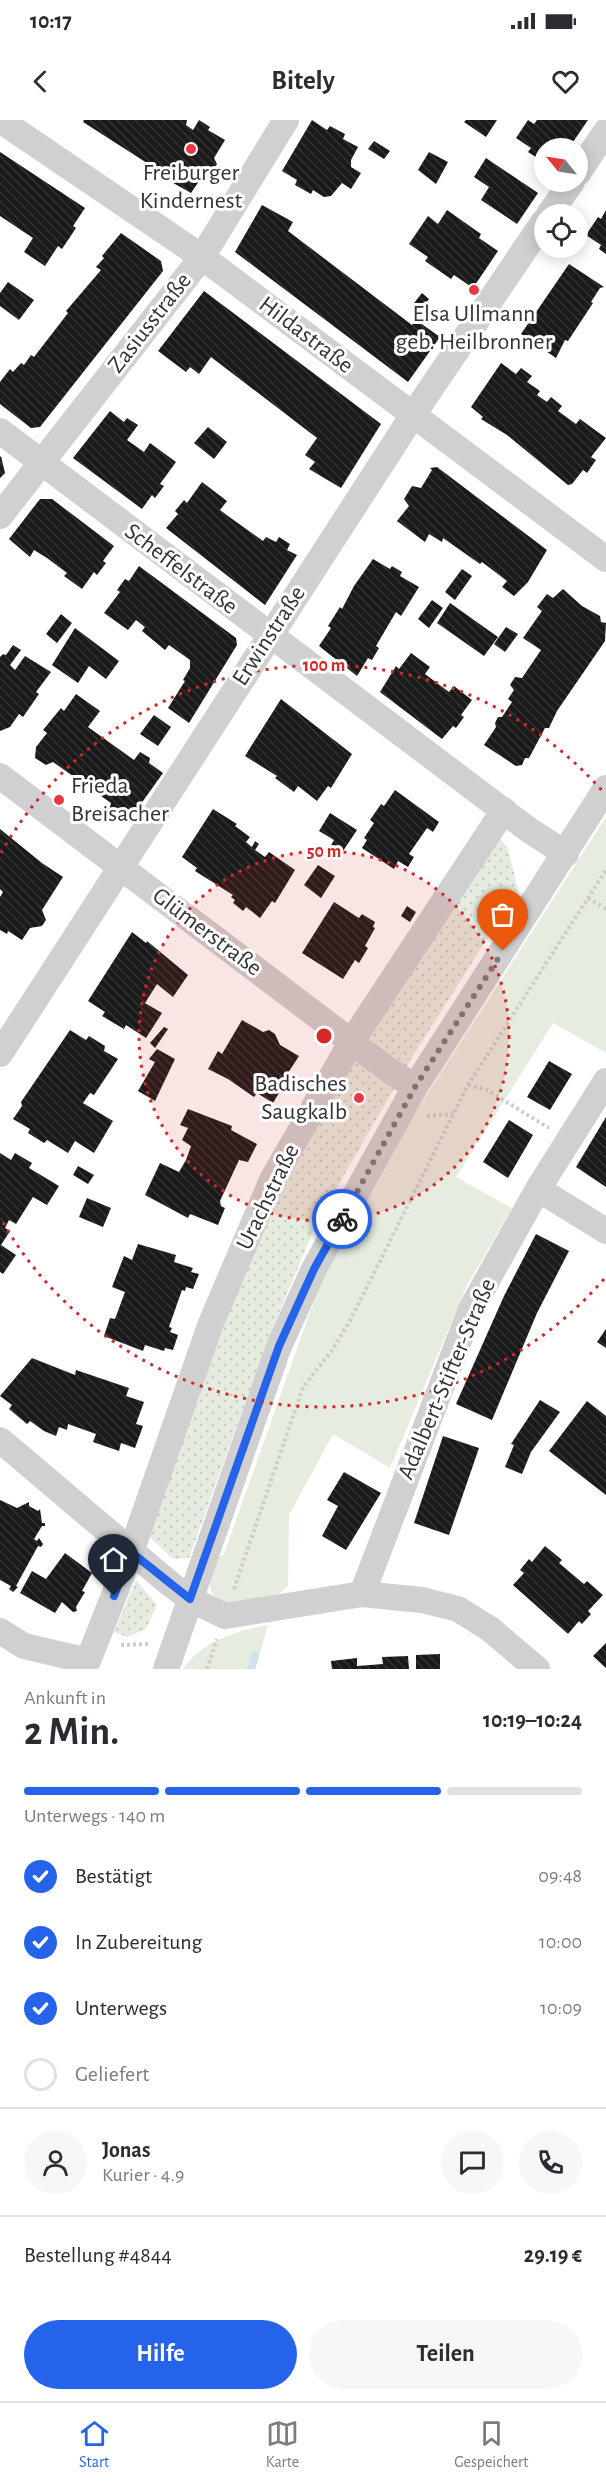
<!DOCTYPE html>
<html lang="de">
<head>
<meta charset="utf-8">
<style>
	:root { --surface:#fff; --page:#f7f7f7; --text:#2b2b33; --muted:#7c7c81; --line:#e1e1e2; --accent:#2563eb }
	body { margin:0; font-family:"Alegreya Sans",sans-serif; background:var(--page); color:var(--text); height:100vh; display:flex; flex-direction:column; font-size:22px; white-space:nowrap }
	* { box-sizing:border-box; margin:0 }
	p { font-size:20px; color:var(--muted) }
	.icon { flex:none; width:33px; height:33px; fill:none; stroke:currentColor; stroke-width:2; stroke-linecap:round; stroke-linejoin:round }
	.map { position:relative; height:1549px; overflow:hidden }
	.sheet { display:flex; flex-direction:column; background:var(--surface); flex:1 }
	.sheet>* { flex:none }
	.needle { width:39px; rotate:300deg }
	.tools { position:absolute; left:534px; top:18px; display:grid; gap:12px }
	.tools a { display:grid; place-items:center; width:54px; height:54px; border-radius:50%; background:var(--surface); box-shadow:0 3px 15px #0003; font-size:30px }
	.pin { position:absolute; display:grid; place-items:center; width:51px; height:51px; color:#fff; margin:-62px -26px; border-radius:50% 50% 50% 0; rotate:-45deg; box-shadow:0 0 6px #0007 }
	.pin .icon { rotate:45deg }
	.courier { position:absolute; display:grid; place-items:center; width:60px; height:60px; margin:-30px; border:4px solid #2563eb; border-radius:50%; background:#fff; color:#222; box-shadow:0 2px 8px #0007 }
	.summary em { font-style:normal; font-weight:600 }
	.summary div { display:flex; flex-direction:column-reverse }
	.summary { display:flex; align-items:center; justify-content:space-between; height:102px; padding:0 24px }
	h1 { font-size:39px; font-weight:600; line-height:45px }
	.bar { display:grid; grid-template-columns:repeat(4,1fr); gap:9px 6px; align-content:center; height:72px; padding:0 24px }
	.bar i { height:8px; border-radius:4px; background:var(--line) }
	.bar .active { background:var(--accent) }
	.bar p { grid-column:span 4 }
	.line { display:flex; align-items:center; gap:15px; padding:0 24px; border-top:2px solid var(--line) }
	.line div { flex:1 }
	.round { display:grid; place-items:center; flex:none; width:63px; height:63px; border-radius:32px; background:var(--page) }
	ol { padding:0 24px; list-style:none }
	li { display:flex; align-items:center; gap:18px; height:66px }
	li p { margin-inline-start:auto }
	li .icon { padding:6px; border-radius:50%; background:var(--accent); color:#fff; stroke-width:4 }
	li:last-child { color:var(--muted) }
	li i { width:33px; height:33px; border:3px solid var(--line); border-radius:50% }
	.cta { display:flex; gap:12px; margin-top:auto; padding:12px 24px }
	.cta a { flex:1; height:69px; border-radius:36px; background:var(--accent); color:#fff; font-size:24px; font-weight:600; line-height:69px; text-align:center }
	.cta a+a { background:var(--page); color:var(--text) }
	.status { display:flex; justify-content:space-between; align-items:center; height:42px; padding:0 30px; background:var(--surface); direction:ltr }
	.status svg { height:16px; fill:currentColor }
	header { display:flex; justify-content:space-between; align-items:center; height:78px; padding:0 24px; background:var(--surface); font-size:27px; font-weight:600 }
	.tab-bar { display:flex; justify-content:space-around; align-items:center; height:84px; border-top:2px solid var(--line); background:var(--surface); font-size:16px; color:var(--muted) }
	.tab-bar a { display:grid; justify-items:center; gap:3px }
	.tab-bar .active { color:var(--accent) }
	.map>svg:first-child { display:block }
</style>
</head>
<body>
<div class="status"><b>10:17</b><svg viewBox="0 0 49 12"><path d="M0 12V9h3v3zM5 12V6h3v6zM10 12V3h3v9zM15 12V0h3v12zM26 1h20v11H26zM47 4h2v5h-2z"/></svg></div>
<header><svg class="icon" aria-label="back" viewBox="0 0 24 24"><path d="M15 5l-7 7 7 7"/></svg>Bitely<svg class="icon" aria-label="heart" viewBox="0 0 24 24"><path d="M12 20l-8-8c-3-5 5-10 8-4 3-6 11-1 8 4z"/></svg></header>
<div class="map">
<svg width="606" height="1549" viewBox="0 0 606 1549">
	<defs>
		<pattern id="grass-dots" width="8" height="8" patternUnits="userSpaceOnUse" patternTransform="scale(1.5)"><rect width="8" height="8" fill="#e6ecdf"/><path d="M2 2h.1M6 6h.1" fill="none" stroke="#c6cbc0" stroke-width="1.8" stroke-linecap="round"/></pattern>
		<pattern id="building-back-hatch" width="6" height="6" patternUnits="userSpaceOnUse" patternTransform="scale(1.5)"><rect width="6" height="6" fill="#1a1a1a"/><path d="M-1 5l2 2M0 0l6 6M5-1l2 2" fill="none" stroke="#333"/></pattern>
	</defs>
	<rect width="100%" height="100%" fill="#fff"/>
	<path fill="url(#grass-dots)" d="M500,719L508,728L518,770L414,934L318,1100L270,1214L189,1438L173,1439L145,1413L225,1190L281,1061L352,937Z
		M136,1460L157,1485L146,1509L127,1517L114,1512Z"/>
	<path fill="#e6ecdf" d="M606,697V933L553,903L456,1057L512,1088L467,1165L390,1348L333,1314L289,1395L288,1466L274,1479L226,1485L212,1474L208,1458L214,1440L224,1434L320,1164L412,998Z
		M268,1505L255,1549H183C202,1521 236,1511 268,1505Z"/>
	<g fill="none" stroke-linecap="round" stroke-linejoin="round">
		<path stroke="#cfe2ee" stroke-width="8" d="M251,1549L255,1536"/>
	</g>
	<path fill="url(#building-back-hatch)" d="M84,0H187L186,5L193,10L199,0L210,7L208,10L225,20L214,38L217,44L212,52L206,51L191,73L159,55L161,52L83,2Z
		M312,0L327,10L330,6L345,14L343,19L358,27L351,40V47L361,53L351,69L342,63L331,76L324,77L313,70L311,74L295,65L297,60L282,51Z
		M466,0H497L486,17L464,2Z
		M528,0L534,4L537,0H588L569,28H544V39L541,36L539,39L528,32L531,28L516,18Z
		M374,21L390,31L384,39L368,29Z
		M0,32L85,88L73,106L76,108L62,129L58,126L45,146L24,132L33,118L0,96Z
		M429,32L448,42L436,64L418,50Z
		M486,38L538,73L517,104L481,80L489,67L474,57Z
		M262,85L293,102L288,111L412,205L416,200L440,217L408,262L235,132Z
		M447,90L481,114L479,118L498,131L473,168L454,155L451,159L425,141L428,137L409,124L428,96L438,104Z
		M606,90V134L599,129L601,125L586,115L598,97L601,99Z
		M121,113L161,141L163,151L40,307L31,308L0,284V262L10,249L13,252L21,243L24,245L31,235L34,237L68,193L66,191L101,150L96,147L104,138L102,136Z
		M569,144L604,167L600,168L591,182L593,183L568,221L565,220L556,238L521,214Z
		M8,162L34,180L19,200L0,186V173Z
		M204,171L381,304L341,368L309,349L315,342L305,335L317,318L211,237L199,254L190,247L186,252L158,231Z
		M422,173L429,179L422,189L414,183Z
		M501,243L516,254L521,248L532,256L527,262L540,271L537,275L547,282L551,277L562,286L558,291L576,304L580,299L606,318L591,337L596,340L587,353L583,350L572,364L568,365L507,315L481,299L483,297L471,287Z
		M110,291L124,302L127,298L138,305L127,320L144,332L150,323L176,342L160,364L164,366L155,378L152,375L142,389L73,338Z
		M208,307L227,322L214,339L194,323Z
		M1,336L5,353L0,358V337Z
		M437,347L547,430L528,462L514,476L502,467L507,461L482,442L480,444L443,418L442,422L429,414L425,422L397,401L409,386L404,379L412,366L421,368L432,350L430,348Z
		M202,362L227,381L220,390L228,396L263,421L266,417L276,422L279,417L290,424L287,430L297,435L265,485L166,408L178,394L175,391L184,380L187,383Z
		M40,379H52L114,426L103,441L106,443L97,455L94,452L82,469L64,456L67,453L47,438L34,430L30,437L9,419Z
		M373,439L390,449L392,446L402,452L400,456L419,467L401,496L396,492L376,526L379,528L372,540L368,538L357,556L319,526L331,508L328,506L340,487L342,489L354,466Z
		M139,446L236,518L237,525L189,603L168,588L185,561L183,560L190,548V540L169,525L165,530L142,511L145,507L136,500L128,510L104,493L120,472L117,470L125,459L129,461Z
		M462,449L472,456L455,480L445,472Z
		M563,469L582,486L600,496L601,502L606,503L605,521L557,591L549,608H545L529,638H525L522,645L516,646L484,625L496,607L495,603L498,597H502L512,582L508,579L514,570L510,565L515,557L522,558L541,530L523,518L542,491L537,487L547,474L553,478Z
		M432,480L443,488L429,508L418,499Z
		M450,483L498,517L484,536L437,503Z
		M61,494L72,503L57,523L46,514Z
		M506,507L518,514L505,532L494,524Z
		M75,508L119,541L106,559L89,546L78,563L52,545Z
		M13,525L21,530L10,545L15,550L25,536L51,552L36,572L39,574L23,597L19,594L10,607L0,611V537L3,534L6,535Z
		M411,533L430,547L425,554L449,572L454,566L472,580L461,595L464,597L456,608L453,606L442,619L380,572L396,546L399,549Z
		M76,574L100,591L88,607L134,640L140,632L150,638L149,643L163,653L133,695L120,701L108,693L111,683L53,642L46,645L35,638L36,627L47,613L43,610L61,588L64,591Z
		M281,579L352,634L331,668L328,666L317,681L298,666L294,672L275,658L277,656L245,636Z
		M154,595L171,607L158,626L140,614Z
		M395,670L439,702L433,712L427,708L409,734L414,737L408,747L398,741L394,749L362,728L367,720L364,718L374,703L370,700L381,684L384,686Z
		M213,689L237,704L235,706L250,717L246,722L252,727L255,721L259,724L255,730L265,737L269,732L295,750L275,783L272,781L260,798L246,787L243,791L233,783L235,780L231,777L233,775L195,751L197,748L182,737Z
		M330,693L357,710L341,734L330,727L334,720L319,711Z
		M0,709L42,743L63,757L42,790L46,800L42,806L30,808L22,820L8,811L7,814L0,810V777L3,772L0,769Z
		M318,745L335,756L321,778L304,765Z
		M334,782L359,798L362,794L375,802L373,807L375,808L365,826L368,828L359,843L355,840L343,859L302,833Z
		M407,786L416,792L410,802L401,796Z
		M132,812L146,823L147,821L188,855L173,877L157,864L145,883L162,893L146,918L126,905L124,909L102,896L105,892L88,881Z
		M242,900L263,912L269,910L275,914L280,925L299,936L288,953L292,959L287,968H282L273,983L257,973L254,977L228,959L208,949L218,931L222,934Z
		M164,907L168,909L155,928L150,923Z
		M70,910L86,920L89,916L105,926L104,931L118,939L94,975L90,973L83,983L113,1001L94,1033L75,1021L68,1033L47,1020L44,1023L28,1013L30,1009L13,999L22,986L21,982Z
		M157,929L175,939L155,981L138,971L155,942L149,939Z
		M549,941L572,954L550,990L527,977Z
		M188,989L232,1006L231,1010L257,1024L248,1042L239,1040L220,1081L221,1086L225,1088L218,1105L190,1094L188,1098L145,1075L160,1043L179,1052L186,1040L191,1026L182,1020L188,1008L180,1005Z
		M606,997V1067L576,1047Z
		M509,1000L533,1015L508,1058L483,1042Z
		M0,1033L11,1040L15,1033L32,1043L29,1048L59,1066L47,1085L33,1077L16,1104L9,1100L5,1108L10,1111L1,1125L16,1135L3,1154L0,1152Z
		M78,1046L94,1055L88,1064L73,1055Z
		M87,1078L111,1088L103,1107L79,1097Z
		M536,1114L569,1131L537,1193L492,1300L456,1284L504,1176Z
		M138,1124L176,1135L174,1142L193,1148L191,1152L199,1154L193,1169L186,1167L185,1171L182,1170L169,1207L172,1208L170,1212L178,1215L173,1230L165,1228L164,1231L145,1225L143,1231L104,1216L110,1198L115,1199L125,1172L112,1167L124,1136L132,1140Z
		M606,1209V1228L597,1222Z
		M32,1238L75,1255L76,1250L129,1268L126,1276L144,1282L136,1304L143,1306L135,1328L121,1323L119,1331L93,1322L96,1314L68,1304L67,1310L59,1307L56,1316L44,1311L30,1301L27,1304L9,1289L12,1285L0,1276Z
		M540,1280L560,1292L531,1332L522,1354L505,1347L514,1325L511,1324Z
		M587,1281L606,1296V1375L549,1331Z
		M443,1316L479,1328L449,1415L414,1403Z
		M344,1352L381,1373L346,1430L322,1416L338,1386L327,1380Z
		M0,1380L17,1388L29,1382V1386L38,1391L40,1389L42,1403H45V1406H42L34,1419L37,1421L39,1418L43,1424L41,1427L38,1426L16,1466L18,1467L13,1472L9,1469L11,1466L0,1460Z
		M545,1426L562,1440L559,1443L584,1464L587,1461L603,1475L588,1491L591,1494L582,1504L579,1501L568,1514L513,1465L524,1453L520,1450L529,1439L532,1442Z
		M65,1433L92,1453L82,1471L85,1472L76,1487L77,1491L73,1492L62,1482L55,1493L20,1473L32,1451L46,1459Z
		M606,1523V1548L593,1536Z
		M440,1534V1549H416V1535Z
		M408,1536L409,1549H332L331,1541L357,1538V1546L383,1544L382,1537Z"/>
	<g fill="none" stroke-linecap="round" stroke-linejoin="round">
		<path stroke="#cdcdcd" stroke-width="4" stroke-dasharray="3 3" stroke-linecap="butt" d="M588,778L606,789
			M468,965L487,970L549,1008
			M427,996L453,994
			M234,1469L303,1267L333,1229L352,1197L468,965L606,750
			M121,1525L150,1524
			M207,1549L217,1519"/>
		<path stroke="#d0d0d0" stroke-width="26" d="M0,0L202,137L606,439
			M578,53L606,11
			M549,94L572,62
			M0,311L529,710L566,734
			M0,396L202,137L286,0
			M0,656L390,951L415,967
			M0,934L413,295L544,101
			M538,1069L606,1111
			M0,1320L169,1463L190,1479L225,1496L362,1474L422,1480L458,1489L490,1509L537,1549
			M362,1474L471,1189L538,1069L606,961
			M0,1511L24,1526L88,1541L131,1432L211,1203L272,1060L352,921L504,690
			M166,1549L279,1226L314,1149L415,967L606,668"/>
	</g>
	<g fill="none" stroke-linecap="round" stroke-linejoin="round">
		<path stroke="#7a7a7a" stroke-width="6" stroke-dasharray="0 10.8" d="M342,1099L415,967L503,831"/>
		<path stroke="#2563eb" stroke-width="8" d="M114,1476L131,1432L190,1479L279,1226L314,1149L342,1099"/>
	</g>
	<circle cx="324" cy="916" r="185" fill="#d62828" fill-opacity=".12"/>
	<g fill="none" stroke="#d62828" stroke-width="3" stroke-dasharray="3 6">
		<circle cx="324" cy="916" r="185"/>
		<path d="M604 1159A371 371 0 0 1 1 1099M1 733A371 371 0 0 1 604 673"/>
	</g>
	<g fill="#e63946" stroke="#fff" stroke-width="2">
		<circle cx="191" cy="29" r="6"/>
		<circle cx="474" cy="170" r="6"/>
		<circle cx="59" cy="680" r="6"/>
		<circle cx="359" cy="978" r="6"/>
	</g>
	<g text-anchor="middle" dominant-baseline="central" stroke-width="6" stroke-linejoin="round" paint-order="stroke">
		<g font-size="24" fill="#333" stroke="#fff">
			<text x="191" y="53">Freiburger<tspan x="191" dy="28">Kindernest</tspan></text>
			<text x="474" y="194">Elsa Ullmann<tspan x="474" dy="28">geb. Heilbronner</tspan></text>
			<text x="71" y="666" text-anchor="start">Frieda<tspan x="71" dy="28">Breisacher</tspan></text>
			<text x="347" y="964" text-anchor="end">Badisches<tspan x="347" dy="28">Saugkalb</tspan></text>
		</g>
		<g font-size="24" fill="#333" stroke="#fff">
			<text transform="translate(150 203) rotate(-52)">Zasiusstraße</text>
			<text transform="translate(306 215) rotate(37)">Hildastraße</text>
			<text transform="translate(181 449) rotate(37)">Scheffelstraße</text>
			<text transform="translate(269 516) rotate(-57)">Erwinstraße</text>
			<text transform="translate(207 812) rotate(37)">Glümerstraße</text>
			<text transform="translate(268 1077) rotate(-64)">Urachstraße</text>
			<text transform="translate(447 1259) rotate(-67)">Adalbert-Stifter-Straße</text>
		</g>
	</g>
	<circle cx="324" cy="916" r="9" fill="#d62828" stroke="#fff" stroke-width="3"/>
	<g font-size="18" text-anchor="middle" font-weight="bold" fill="#d62828" stroke="#fff" stroke-width="6" stroke-linejoin="round" paint-order="stroke">
		<text x="324" y="551">100 m</text>
		<text x="324" y="737">50 m</text>
	</g>
</svg>
<div class="tools">
<a><svg class="needle" viewBox="-14 -14 28 28"><path d="M0-13l5 13h-10z" fill="#e53935"/><path d="M0 13l5-13h-10z" fill="#7c7c81"/></svg></a>
<a><svg class="icon" aria-label="locate" viewBox="0 0 24 24"><circle cx="12" cy="12" r="6"/><path d="M12 2v4M12 18v4M2 12h4M18 12h4"/></svg></a>
</div>
<div class="pin" style="left:503px;top:831px;background:#ea580c"><svg class="icon" aria-label="bag" viewBox="0 0 24 24"><path d="M5 8h14l-1 12H6zM9 8a3 3 0 0 1 6 0"/></svg></div>
<div class="pin" style="left:114px;top:1476px;background:#1f2937"><svg class="icon" aria-label="home" viewBox="0 0 24 24"><path d="M3 11l9-7 9 7M6 9v11h12V9"/></svg></div>
<div class="courier" style="left:342px;top:1099px"><svg class="icon" aria-label="bike" viewBox="0 0 24 24"><circle cx="6" cy="16" r="4"/><circle cx="18" cy="16" r="4"/><path d="M6 16l4-8h5l3 8M10 8l3 8H6M13 5h3"/></svg></div>
</div>
<section class="sheet">
<div class="summary"><div><h1>2 Min.</h1><p>Ankunft in</p></div><em>10:19–10:24</em></div>
<div class="bar"><i class="active"></i><i class="active"></i><i class="active"></i><i></i><p>Unterwegs · 140 m</p></div>
<ol>
<li><svg class="icon" aria-label="check" viewBox="0 0 24 24"><path d="M5 12l5 5 9-10"/></svg>Bestätigt<p>09:48</p></li>
<li><svg class="icon" aria-label="check" viewBox="0 0 24 24"><path d="M5 12l5 5 9-10"/></svg>In Zubereitung<p>10:00</p></li>
<li><svg class="icon" aria-label="check" viewBox="0 0 24 24"><path d="M5 12l5 5 9-10"/></svg>Unterwegs<p>10:09</p></li>
<li><i></i>Geliefert</li>
</ol>
<div class="line" style="height:108px"><a class="round"><svg class="icon" aria-label="person" viewBox="0 0 24 24"><circle cx="12" cy="8" r="4"/><path d="M4 21q1-7 8-7t8 7"/></svg></a><div><b>Jonas</b><p>Kurier · 4.9</p></div><a class="round"><svg class="icon" aria-label="chat" viewBox="0 0 24 24"><path d="M4 5h16v11H9l-5 4z"/></svg></a><a class="round"><svg class="icon" aria-label="phone" viewBox="0 0 24 24"><path d="M5 4h4l2 5-3 2q2 4 5 5l2-3 5 2v4C11 20 4 13 5 4z"/></svg></a></div>
<div class="line" style="height:78px"><div>Bestellung #4844</div><b>29.19 €</b></div>
<div class="cta"><a>Hilfe</a><a>Teilen</a></div>
</section>
<nav class="tab-bar">
<a class="active"><svg class="icon" aria-label="home" viewBox="0 0 24 24"><path d="M3 11l9-7 9 7M6 9v11h12V9"/></svg>Start</a>
<a><svg class="icon" aria-label="map" viewBox="0 0 24 24"><path d="M3 6l6-2 6 2 6-2v14l-6 2-6-2-6 2zM9 4v14M15 6v14"/></svg>Karte</a>
<a><svg class="icon" aria-label="saved" viewBox="0 0 24 24"><path d="M7 4h10v16l-5-4-5 4z"/></svg>Gespeichert</a>
</nav>
</body>
</html>
